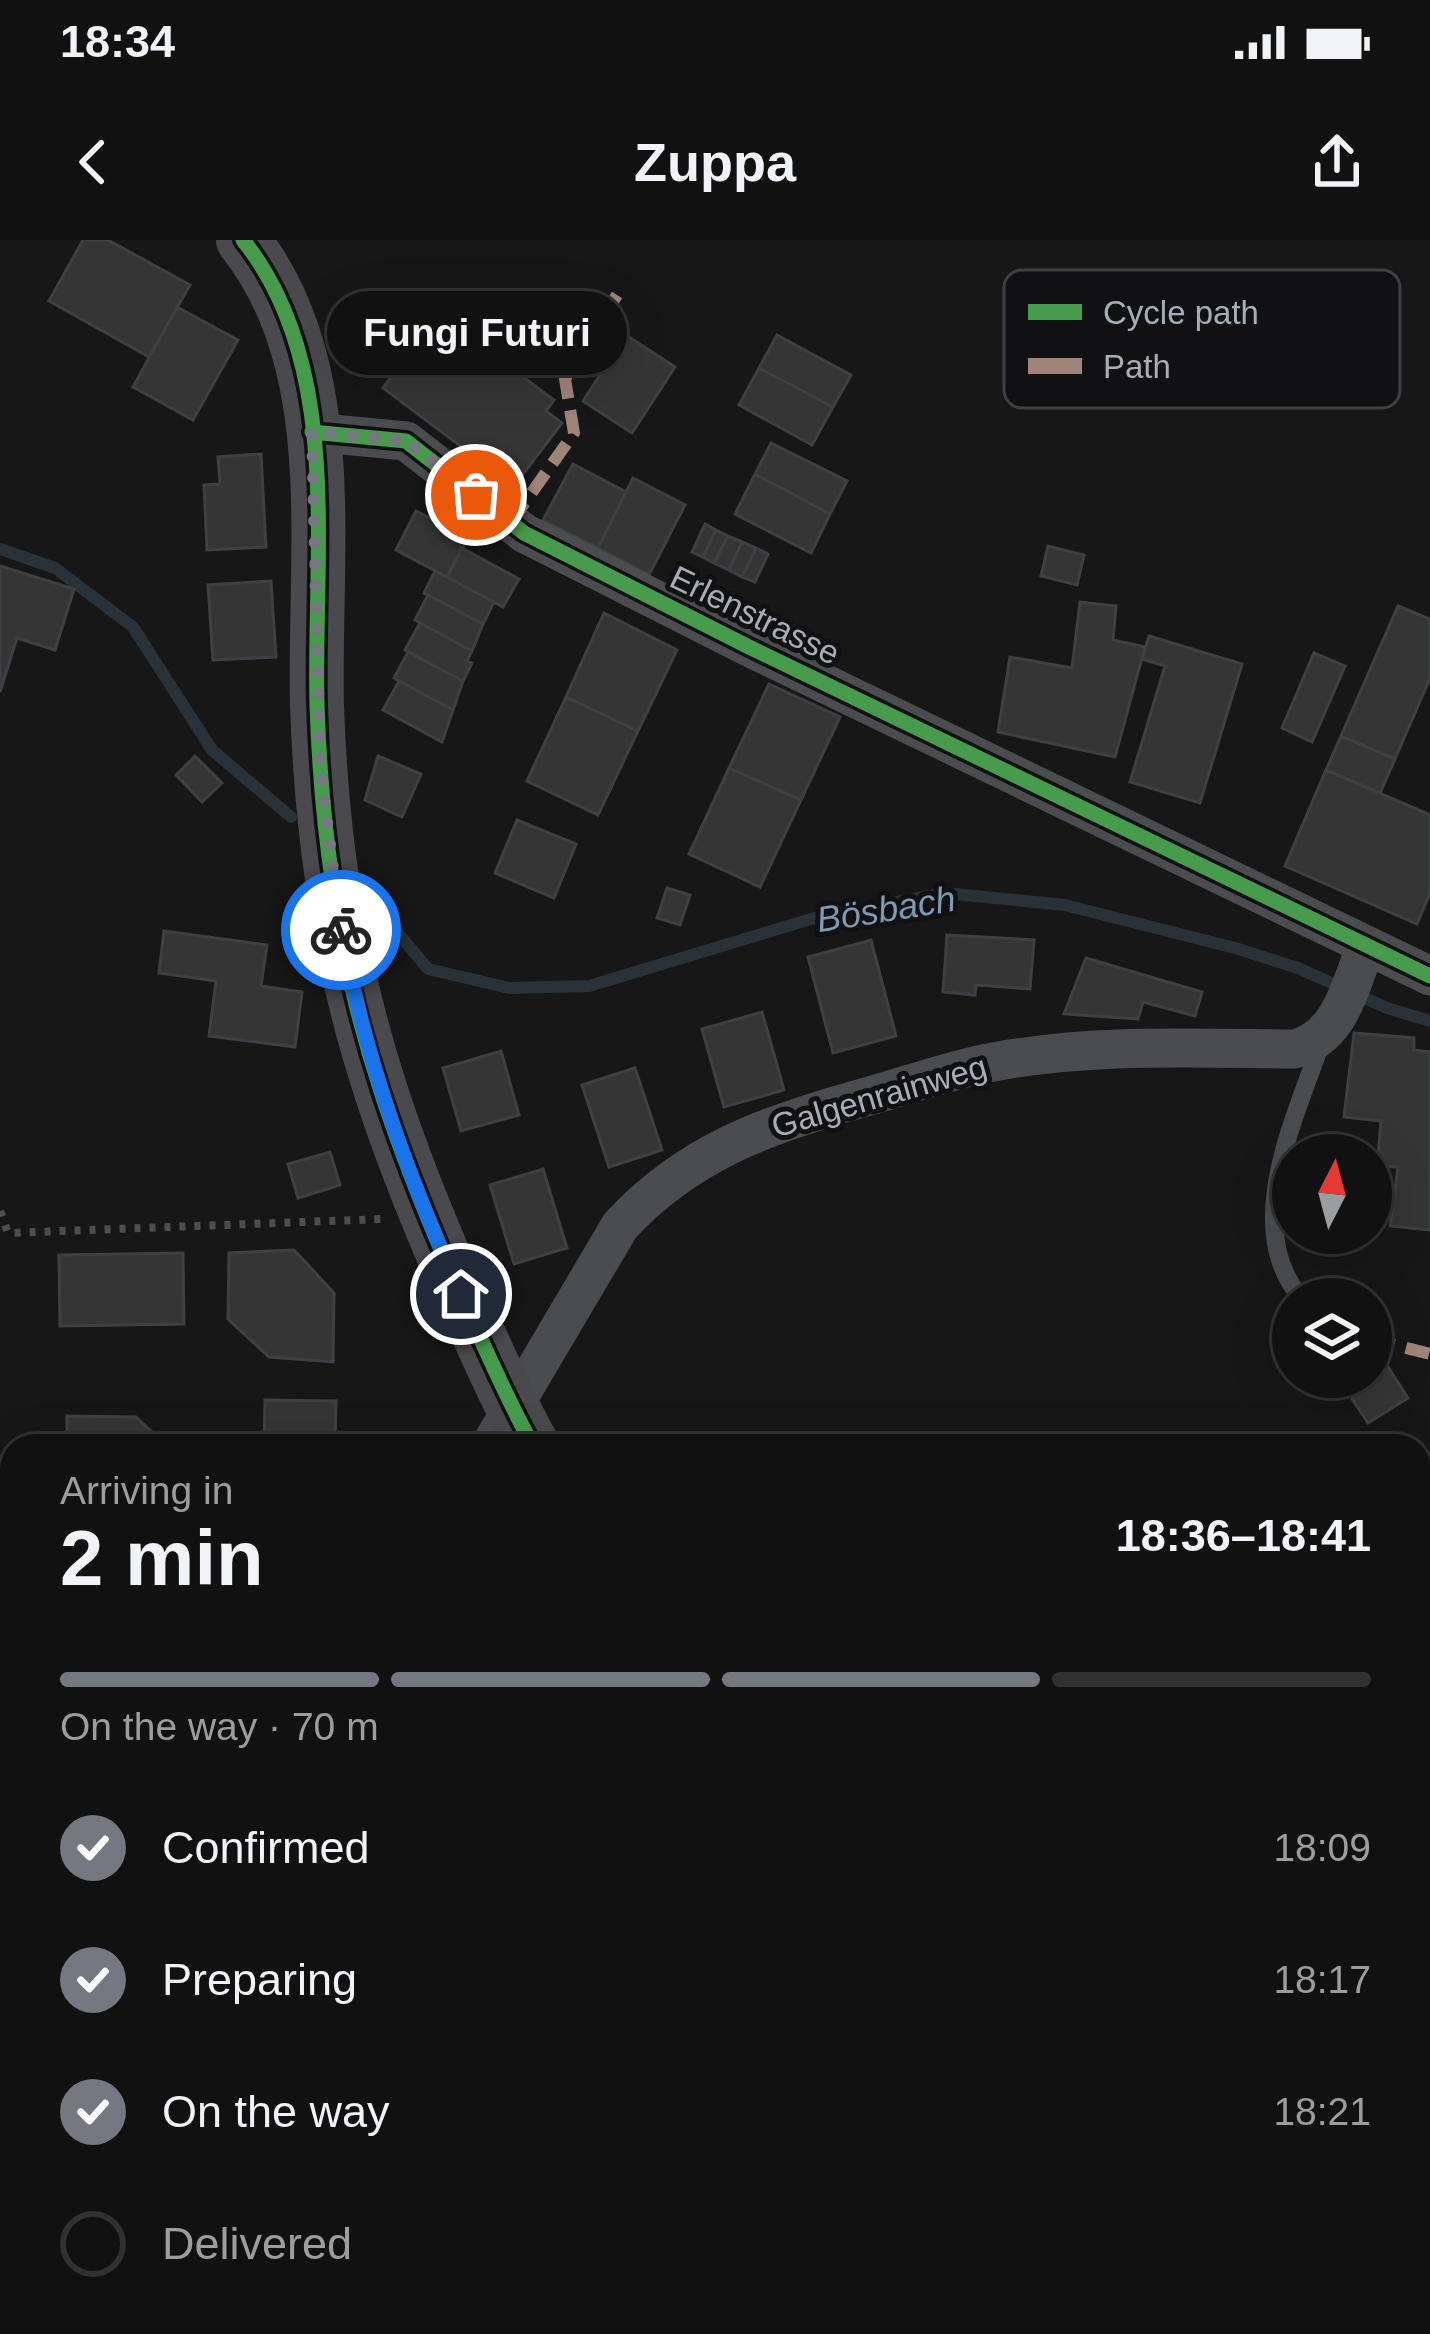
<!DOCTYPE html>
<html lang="en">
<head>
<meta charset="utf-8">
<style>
	:root { --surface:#111; --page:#1a1a1a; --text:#f1f3f6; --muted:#9c9d9f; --line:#303131; --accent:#757880 }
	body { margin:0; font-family:Helvetica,sans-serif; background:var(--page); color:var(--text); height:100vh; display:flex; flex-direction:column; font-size:45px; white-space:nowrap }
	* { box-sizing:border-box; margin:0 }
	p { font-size:39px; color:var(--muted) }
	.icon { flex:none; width:66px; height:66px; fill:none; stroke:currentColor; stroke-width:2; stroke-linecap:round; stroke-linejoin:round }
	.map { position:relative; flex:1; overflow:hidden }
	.panel { position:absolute; left:0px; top:1194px; width:1431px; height:900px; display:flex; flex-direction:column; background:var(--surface); border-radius:36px 36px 0 0; box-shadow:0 12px 48px #0002,0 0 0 3px var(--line) }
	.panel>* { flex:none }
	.needle { width:78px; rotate:6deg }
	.fabs { position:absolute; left:1272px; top:894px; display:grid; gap:24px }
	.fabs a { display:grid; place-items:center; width:120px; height:120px; border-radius:50%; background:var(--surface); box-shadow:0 12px 48px #0002,0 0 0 3px var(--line); font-size:60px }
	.pin { position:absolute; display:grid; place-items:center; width:102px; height:102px; color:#fff; margin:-51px; border:6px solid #fff; border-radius:50%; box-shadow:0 3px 12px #0007 }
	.courier { position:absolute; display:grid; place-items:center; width:120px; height:120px; margin:-60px; border:9px solid #1a73e8; border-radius:50%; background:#fff; color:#222; box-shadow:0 3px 15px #0007 }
	.bubble { position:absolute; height:84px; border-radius:42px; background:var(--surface); box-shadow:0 12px 48px #0002,0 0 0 3px var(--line); font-size:39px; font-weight:600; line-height:84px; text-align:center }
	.headline em { font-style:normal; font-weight:600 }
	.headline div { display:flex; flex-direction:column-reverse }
	.headline { display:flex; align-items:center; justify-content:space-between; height:204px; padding:0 60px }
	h1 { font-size:78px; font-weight:600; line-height:90px }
	.bar { display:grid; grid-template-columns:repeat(4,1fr); gap:18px 12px; align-content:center; height:144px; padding:0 60px }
	.bar i { height:15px; border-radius:9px; background:var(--line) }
	.bar .active { background:var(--accent) }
	.bar p { grid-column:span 4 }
	ol { padding:0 60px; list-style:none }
	li { display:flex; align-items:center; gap:36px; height:132px }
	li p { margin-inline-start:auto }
	li .icon { padding:12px; border-radius:50%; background:var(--accent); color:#fff; stroke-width:4 }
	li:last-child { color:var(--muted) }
	li i { width:66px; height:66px; border:6px solid var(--line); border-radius:50% }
	.status { display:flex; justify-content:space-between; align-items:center; height:84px; padding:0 60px; background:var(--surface); direction:ltr }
	.status svg { height:33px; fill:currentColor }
	header { display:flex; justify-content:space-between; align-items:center; height:156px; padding:0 60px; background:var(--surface); font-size:54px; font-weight:600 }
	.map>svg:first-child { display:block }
</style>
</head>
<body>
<div class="status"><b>18:34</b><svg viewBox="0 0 49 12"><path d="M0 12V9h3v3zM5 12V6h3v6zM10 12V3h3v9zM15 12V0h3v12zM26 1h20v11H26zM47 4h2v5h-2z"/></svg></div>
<header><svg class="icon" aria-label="back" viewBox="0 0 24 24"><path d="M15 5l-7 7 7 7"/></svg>Zuppa<svg class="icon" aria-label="share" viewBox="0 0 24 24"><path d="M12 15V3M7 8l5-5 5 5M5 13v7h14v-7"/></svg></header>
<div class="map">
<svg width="1430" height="2094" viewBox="0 0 1430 2094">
	<rect width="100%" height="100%" fill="#171717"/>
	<path fill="#1d241e" d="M0,1700H12V1981L0,1989Z"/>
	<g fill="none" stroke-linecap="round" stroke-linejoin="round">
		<path stroke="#2a3239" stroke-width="12" d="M0,309L55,328L133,387L212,510L291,577
			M368,657L428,729L509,748L589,746L811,679L944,653L1065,665L1235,708L1298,728L1387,768L1430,781"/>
	</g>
	<path fill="#353536" stroke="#3f4043" stroke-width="3" d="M83,0H108L190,45L149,117L49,61Z
		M177,67L238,100L193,180L133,147Z
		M435,78L474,106L490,85L523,110L510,127L554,160L546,171L562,183L514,246L383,148Z
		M626,95L675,127L632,193L583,161Z
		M777,95L851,135L833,167L759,128Z
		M759,128L833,167L812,205L739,165Z
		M771,203L847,241L830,274L755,234Z
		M261,214L266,307L207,310L204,245L220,244L218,217Z
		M573,224L626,252L598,308L543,280Z
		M755,234L830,274L811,313L735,274Z
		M633,238L685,265L649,335L598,308Z
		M416,271L468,298L447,337L396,310Z
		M705,284L716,290L703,317L692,312Z
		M716,290L728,296L714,323L703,317Z
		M728,296L742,302L729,330L714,323Z
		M742,302L756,308L742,337L729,330Z
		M1048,306L1084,315L1077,345L1041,336Z
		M462,308L519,339L503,367L447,337Z
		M756,308L768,314L755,342L742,337Z
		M0,326L74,349L55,410L17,398L0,452Z
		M435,331L494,362L483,384L424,353Z
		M271,341L276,417L213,420L208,345Z
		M428,355L483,384L472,411L415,380Z
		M1080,362L1116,366L1113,400L1145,407L1115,517L998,492L1010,417L1072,428Z
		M1398,366L1430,379V438L1395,519L1341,496Z
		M604,373L677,410L638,491L566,457Z
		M420,383L472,411L467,421L472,423L463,441L405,410Z
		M1149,396L1242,424L1200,563L1130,542L1165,426L1142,419Z
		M408,412L463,441L453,470L394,438Z
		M1314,413L1345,426L1312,502L1282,488Z
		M399,441L453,470L442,502L383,470Z
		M769,444L840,477L801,560L729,528Z
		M566,457L638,491L598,575L527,541Z
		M1341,496L1395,519L1380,553L1326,530Z
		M195,516L222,543L202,562L176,535Z
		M378,516L421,534L402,577L365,560Z
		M729,528L801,560L760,647L689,614Z
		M1326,530L1430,575V653L1417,684L1285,626Z
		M517,580L576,604L554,658L495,633Z
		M667,648L690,655L680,685L657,678Z
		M164,691L267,705L261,746L302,752L295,807L209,796L216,741L159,733Z
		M947,695L1034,700L1030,749L976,745L975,755L943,752Z
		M871,700L896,796L833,813L808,717Z
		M1086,718L1202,752L1195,776L1143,762L1138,779L1064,774Z
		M762,772L784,850L724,867L702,789Z
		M1354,793L1414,798V810L1430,812V990L1390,986L1398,927L1377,926L1381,881L1344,877Z
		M501,811L519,875L461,891L443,828Z
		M635,828L662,910L609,927L582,845Z
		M330,912L340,945L298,958L288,924Z
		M543,929L567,1008L514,1024L490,945Z
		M294,1010L334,1053L333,1122L269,1117L228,1079L229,1013Z
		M183,1013L184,1084L60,1086L59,1015Z
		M1383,1119L1408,1158L1368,1183L1343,1145L1355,1137H1371V1127Z
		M265,1160L336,1161L335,1206H264Z
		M67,1176L136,1177L167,1206H67Z"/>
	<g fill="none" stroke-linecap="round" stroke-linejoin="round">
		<path stroke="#4d4e52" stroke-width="8" stroke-dasharray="6 9" stroke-linecap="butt" d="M0,971L8,993L383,979"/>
		<path stroke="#4b4c50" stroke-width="18" d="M1302,1059C1240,988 1296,877 1322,800"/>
		<path stroke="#4b4c50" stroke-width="39" d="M312,192L406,201L524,293L749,407L1430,736
			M490,1206L620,986C687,913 766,885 859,859C900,848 941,833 983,824C1085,803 1190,808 1294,809C1340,798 1350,747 1365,708
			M0,1509L12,1506
			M0,1682H12
			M760,2082L765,2094"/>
		<path stroke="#4a4a4e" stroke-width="54" d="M243,0C344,126 313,314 317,465C319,525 324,586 333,645C352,788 401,920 459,1051C483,1103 505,1156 533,1206
			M882,2082L886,2094"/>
		<path stroke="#a18479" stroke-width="12" stroke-dasharray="24 12" stroke-linecap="butt" d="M511,282L574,193L565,139L617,55
			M1371,1099L1430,1114
			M890,2082L925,2094"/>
		<g stroke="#111113" stroke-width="22">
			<path id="cycleway" d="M243,0C344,126 313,314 317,465C319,525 324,586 333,645C352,788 401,920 459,1051C483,1103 505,1156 533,1206
				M312,192L406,201L524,293L749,407L1430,736"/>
		</g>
		<use href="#cycleway" stroke="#469c4c" stroke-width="15"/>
	</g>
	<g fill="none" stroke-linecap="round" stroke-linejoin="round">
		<path stroke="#757880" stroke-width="12" stroke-dasharray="0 21.6" d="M341,690L320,526L312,192L406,201L476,255"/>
		<path stroke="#1a73e8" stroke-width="15" d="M341,690C365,818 407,935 461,1054"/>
	</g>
	<g text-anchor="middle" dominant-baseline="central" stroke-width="10" stroke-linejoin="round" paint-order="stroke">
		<g font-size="33" fill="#a8adb8" stroke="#111113">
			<text transform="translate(755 375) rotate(26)">Erlenstrasse</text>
			<text transform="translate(879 856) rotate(-16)">Galgenrainweg</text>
		</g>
		<g font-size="36" font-style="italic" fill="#7f9bb3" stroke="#111113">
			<text transform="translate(886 669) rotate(-9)">Bösbach</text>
		</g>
	</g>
	<rect x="1004" y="30" width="396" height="138" rx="18" fill="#111113" stroke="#3e4045" stroke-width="3"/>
	<rect x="1028" y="64" width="54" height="16" fill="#469c4c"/>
	<rect x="1028" y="118" width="54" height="16" fill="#a18479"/>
	<g font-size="33" fill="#a8adb8">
		<text x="1103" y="84">Cycle path</text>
		<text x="1103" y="138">Path</text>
	</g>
</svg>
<div class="fabs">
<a><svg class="needle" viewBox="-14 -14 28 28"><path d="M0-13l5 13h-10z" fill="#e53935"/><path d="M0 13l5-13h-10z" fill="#9c9d9f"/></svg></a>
<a><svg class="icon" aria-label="layers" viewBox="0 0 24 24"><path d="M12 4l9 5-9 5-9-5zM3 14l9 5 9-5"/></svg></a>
</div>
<div class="pin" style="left:476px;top:255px;background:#ea580c"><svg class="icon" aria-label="bag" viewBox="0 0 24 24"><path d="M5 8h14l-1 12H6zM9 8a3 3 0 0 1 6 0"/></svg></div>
<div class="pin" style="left:461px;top:1054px;background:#1f2937"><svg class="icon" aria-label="home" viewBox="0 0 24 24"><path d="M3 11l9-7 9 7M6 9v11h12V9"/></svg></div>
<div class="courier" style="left:341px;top:690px"><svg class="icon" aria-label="bike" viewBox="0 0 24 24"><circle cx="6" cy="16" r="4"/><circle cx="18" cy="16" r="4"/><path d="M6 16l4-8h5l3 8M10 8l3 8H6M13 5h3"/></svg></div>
<div class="bubble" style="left:327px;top:51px;width:300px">Fungi Futuri</div>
<section class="panel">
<div class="headline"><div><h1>2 min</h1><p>Arriving in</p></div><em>18:36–18:41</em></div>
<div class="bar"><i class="active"></i><i class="active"></i><i class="active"></i><i></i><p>On the way · 70 m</p></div>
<ol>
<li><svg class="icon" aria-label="check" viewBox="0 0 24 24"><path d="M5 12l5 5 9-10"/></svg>Confirmed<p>18:09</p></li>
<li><svg class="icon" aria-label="check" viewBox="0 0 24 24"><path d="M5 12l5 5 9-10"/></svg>Preparing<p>18:17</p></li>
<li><svg class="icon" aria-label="check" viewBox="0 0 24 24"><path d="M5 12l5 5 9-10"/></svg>On the way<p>18:21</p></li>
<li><i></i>Delivered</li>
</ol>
</section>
</div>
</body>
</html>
